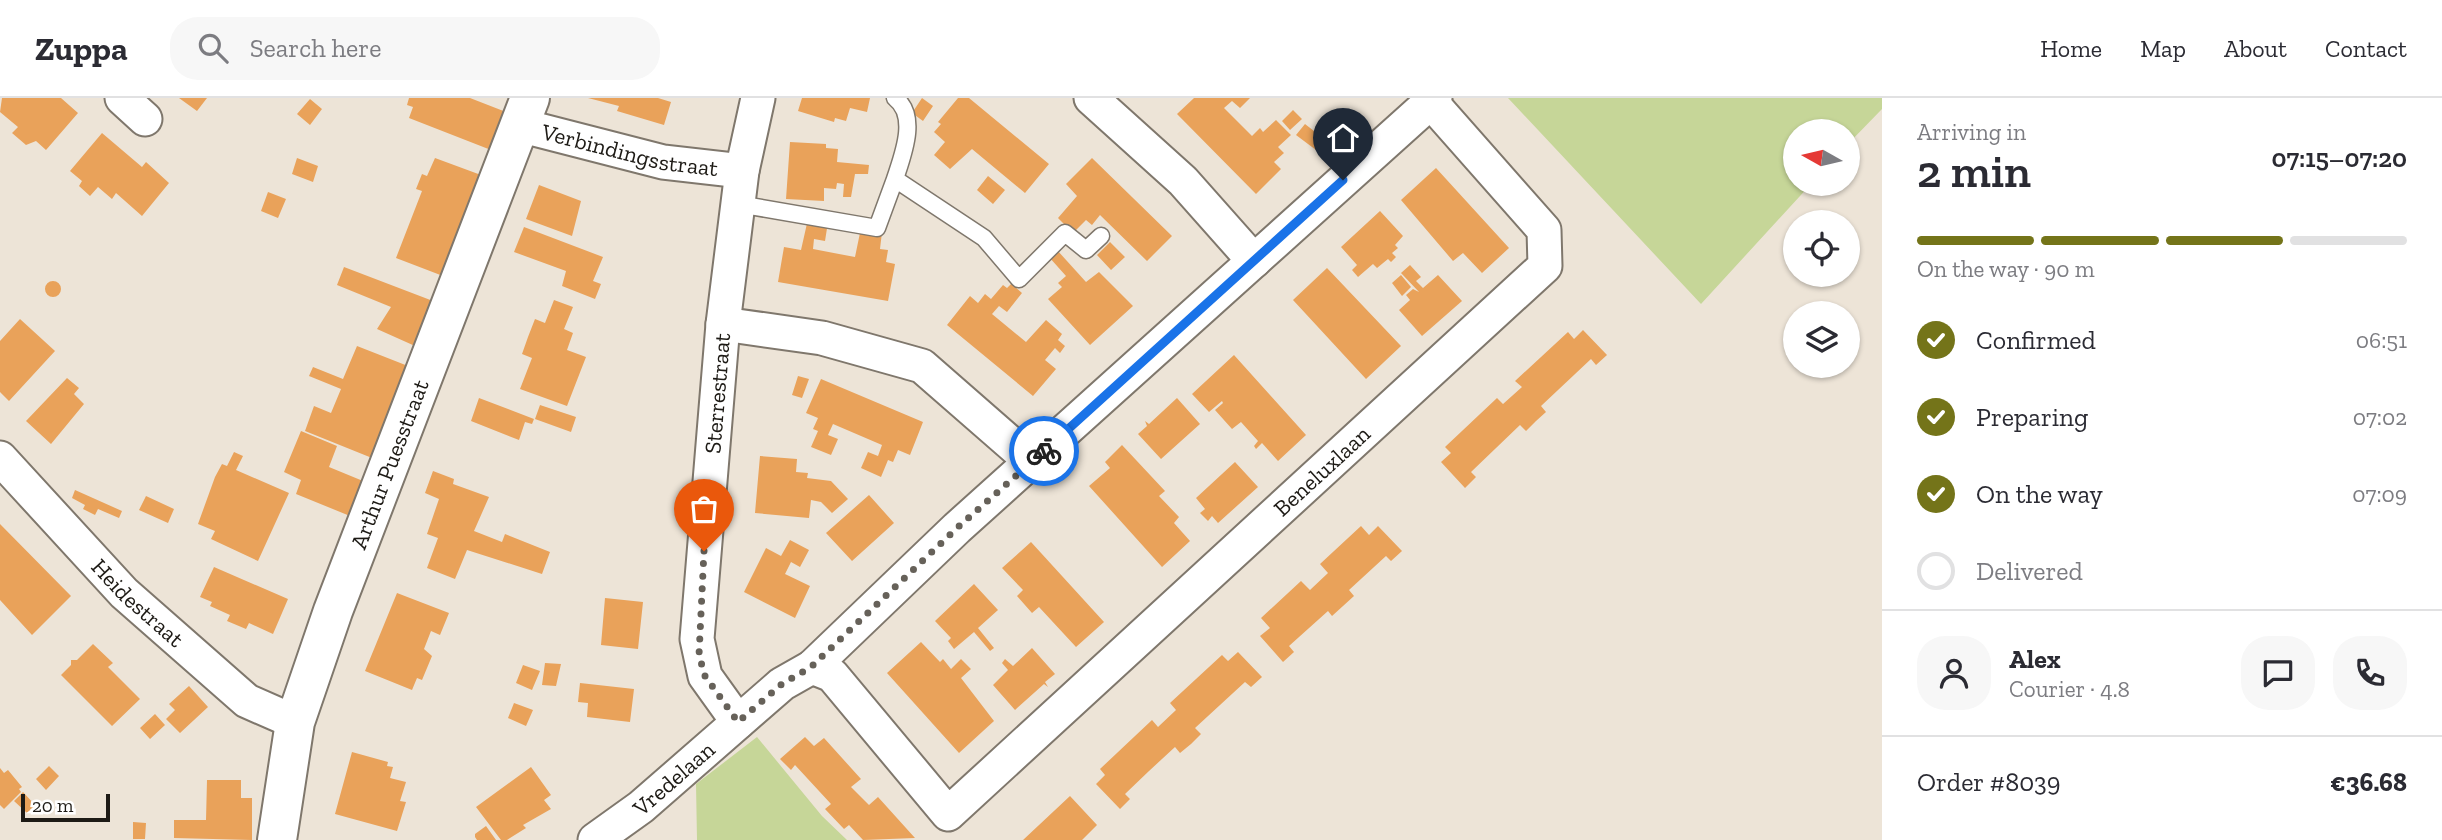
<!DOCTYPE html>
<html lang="en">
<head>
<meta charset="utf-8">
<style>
	:root { --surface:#fff; --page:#f7f7f7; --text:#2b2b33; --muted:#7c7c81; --line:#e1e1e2; --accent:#747419 }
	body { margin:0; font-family:"Zilla Slab",serif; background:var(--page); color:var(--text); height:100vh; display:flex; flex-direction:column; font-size:26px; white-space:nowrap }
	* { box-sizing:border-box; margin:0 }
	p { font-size:23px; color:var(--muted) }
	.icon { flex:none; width:38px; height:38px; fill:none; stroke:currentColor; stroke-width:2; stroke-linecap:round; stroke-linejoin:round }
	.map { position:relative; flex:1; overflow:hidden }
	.side { display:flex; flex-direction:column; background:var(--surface); width:560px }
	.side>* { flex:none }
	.needle { width:46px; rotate:278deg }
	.buttons { position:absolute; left:1783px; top:21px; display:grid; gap:14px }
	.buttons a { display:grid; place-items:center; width:77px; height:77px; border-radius:50%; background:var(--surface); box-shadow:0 2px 5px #0004; font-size:35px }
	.scale { position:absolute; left:21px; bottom:18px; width:89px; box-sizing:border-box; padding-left:7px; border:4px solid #1d1a15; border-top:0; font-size:19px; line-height:24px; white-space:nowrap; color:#1d1a15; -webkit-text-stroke:5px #fff; paint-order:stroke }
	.pin { position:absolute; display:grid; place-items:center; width:60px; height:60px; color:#fff; margin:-72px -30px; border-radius:50% 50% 50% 0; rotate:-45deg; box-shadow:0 0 7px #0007 }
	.pin .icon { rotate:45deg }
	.courier { position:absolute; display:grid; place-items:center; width:70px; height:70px; margin:-35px; border:5px solid #1a73e8; border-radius:50%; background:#fff; color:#222; box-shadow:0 2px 9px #0007 }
	.overview em { font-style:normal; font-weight:600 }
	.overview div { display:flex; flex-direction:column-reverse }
	.overview { display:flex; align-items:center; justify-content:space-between; height:119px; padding:0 35px }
	h1 { font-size:46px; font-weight:600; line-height:52px }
	.bar { display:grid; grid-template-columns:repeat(4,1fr); gap:10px 7px; align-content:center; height:84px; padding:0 35px }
	.bar i { height:9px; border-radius:5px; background:var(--line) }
	.bar .current { background:var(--accent) }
	.bar p { grid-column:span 4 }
	.line { display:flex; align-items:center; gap:18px; padding:0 35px; border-top:2px solid var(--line) }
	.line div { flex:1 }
	.round { display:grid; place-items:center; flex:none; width:74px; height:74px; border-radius:28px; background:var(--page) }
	ol { padding:0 35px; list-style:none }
	li { display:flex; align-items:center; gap:21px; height:77px }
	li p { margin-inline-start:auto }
	li .icon { padding:7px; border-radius:50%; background:var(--accent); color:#fff; stroke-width:4 }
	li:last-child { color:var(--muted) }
	li i { width:38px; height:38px; border:4px solid var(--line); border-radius:50% }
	header { display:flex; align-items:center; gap:42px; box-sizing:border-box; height:98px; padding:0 35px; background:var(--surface); border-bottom:2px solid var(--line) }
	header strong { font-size:33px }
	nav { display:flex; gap:38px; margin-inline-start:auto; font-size:24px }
	.search { width:490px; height:63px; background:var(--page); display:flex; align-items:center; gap:18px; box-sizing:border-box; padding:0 24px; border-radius:28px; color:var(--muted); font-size:26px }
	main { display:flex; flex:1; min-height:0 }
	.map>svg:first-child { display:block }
</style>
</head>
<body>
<header>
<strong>Zuppa</strong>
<div class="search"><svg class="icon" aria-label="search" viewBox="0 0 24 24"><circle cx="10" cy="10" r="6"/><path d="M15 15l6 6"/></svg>Search here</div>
<nav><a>Home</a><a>Map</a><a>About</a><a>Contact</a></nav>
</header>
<main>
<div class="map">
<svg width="1882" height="742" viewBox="0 0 1882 742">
	<rect width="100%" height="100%" fill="#ede4d7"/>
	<path fill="#c6d698" d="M1508,0H1882V11L1848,46V33H1796V86H1811L1701,206Z
		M757,639L822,718L847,742H697L696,686Z"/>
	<path fill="#e9a25a" d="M2,0H61L78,15L46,52L36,43L26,47L12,35L18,29L0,14Z
		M179,0H207L197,13Z
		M409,0H470L506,14L491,52L409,20L413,9L407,7Z
		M588,0H658L671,4L664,27L617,13L619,8Z
		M802,0H870L867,14L850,10L846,23L835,20L834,24L798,13Z
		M922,0L933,8L923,23L912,15Z
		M958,0H969L1049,66L1025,95L972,51L950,71L934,57L945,44L934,34L941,26L938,24Z
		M1194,0H1250L1240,10L1232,3L1224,10L1252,38L1260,30L1263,34L1276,22L1291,37L1278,49L1284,55L1274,64L1281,71L1256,96L1177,16Z
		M310,1L322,11L310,27L297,16Z
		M1293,12L1302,21L1290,32L1282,23Z
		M1305,26L1328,44L1320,55L1296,37Z
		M102,35L142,69L146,64L169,85L142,118L116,95L112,101L98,89L90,98L79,88L82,83L70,73Z
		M790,44L826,46V50L838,51L837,64L869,67L868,76H855L851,99H843L844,86L837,85L836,91L824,90V103L786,101Z
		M297,60L318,68L313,84L292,76Z
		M435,60L481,77L443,178L396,160L422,93L416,91L422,76L427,78Z
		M1092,60L1172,138L1147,163L1100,117L1092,127L1086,122L1073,135L1058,120L1077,98L1066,86Z
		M1436,70L1509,150L1482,175L1463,155L1453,163L1401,102Z
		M988,78L1005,92L993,106L977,92Z
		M539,87L581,103L572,138L526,121Z
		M268,94L286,101L278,120L261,113Z
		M1380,113L1403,138L1395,147L1398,150L1392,155L1396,159L1391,164L1388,161L1377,170L1373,166L1358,179L1352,172L1357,167L1341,149Z
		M808,121L828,124L825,143L814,141L813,151L839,156L855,159L861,130L882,134L880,151L888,152L886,164L895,166L888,203L778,184L784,149L801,152Z
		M524,129L603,159L593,183L601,186L595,201L562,188L566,173L514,154Z
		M1110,144L1125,159L1111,172L1097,157Z
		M1057,152L1086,184L1099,174L1133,208L1090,247L1048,201L1062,189L1058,185L1066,178L1049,159Z
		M1410,167L1421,179L1416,183L1423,190L1438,177L1462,203L1422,238L1399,212L1410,202L1406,197L1413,191L1419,194L1401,175Z
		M344,169L433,203L415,248L377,231L391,209L337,187Z
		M1327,170L1401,248L1366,281L1293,202Z
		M1401,177L1411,189L1402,198L1392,185Z
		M45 191a8 8 0 1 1 16 0a8 8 0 1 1-16 0Z
		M1014,183L1017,185L1014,188L1022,195L1007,214L999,208L992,216L1026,244L1046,222L1062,236L1058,242L1065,248L1060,255L1055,250L1045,262L1056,271L1033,298L947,227L970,198L978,205L985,196L991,201L1003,187L1007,190Z
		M554,202L573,209L564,231L573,235L567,252L586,259L567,308L520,291L532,260L522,256L528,239L535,221L545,225Z
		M20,221L55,253L9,303L0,294V243Z
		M1583,232L1607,257L1596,267L1591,261L1541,308L1546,314L1536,323L1526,333L1520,327L1471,374L1476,379L1465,390L1441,364L1451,355L1445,349L1497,300L1503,306L1522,289L1515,283L1568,234L1574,241Z
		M357,248L408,268L372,360L305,333L314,308L331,315L341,291L309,278L313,269L343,281Z
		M1234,257L1306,337L1278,363L1262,345L1256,351L1254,348L1258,343L1241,324L1232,331L1215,312L1223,305L1222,303L1209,314L1192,296Z
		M798,278L809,281L802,300L792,297Z
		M67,280L79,290L74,296L84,306L51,346L26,323Z
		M821,281L923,324L910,357L898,352L893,364L888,362L881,379L861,370L868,354L878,358L882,347L833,326L828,337L838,341L831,357L811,349L818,333L813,331L818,320L806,315Z
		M479,300L534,321L532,326L525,324L519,342L471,323Z
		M1177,300L1200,326L1161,361L1138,336L1147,328L1145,323L1149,326Z
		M540,307L576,319L571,334L535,321Z
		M301,333L337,348L329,369L363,383L350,418L296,396L301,382L284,374Z
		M1122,347L1165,393L1159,398L1179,419L1174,425L1190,443L1162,469L1089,388L1110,370L1105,364Z
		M234,354L243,358L236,372L289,395L258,463L211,441L215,433L198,426L215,379L222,366L227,368Z
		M760,358L797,361L796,374L808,375L807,380L831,383L848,401L832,415L821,404L811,402L809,420L755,415Z
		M1235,364L1258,389L1218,425L1212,418L1208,423L1200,415L1205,411L1196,400Z
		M433,373L454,381L453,386L489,399L474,433L502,444L505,436L550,454L542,476L467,452L455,481L427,470L438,440L427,436L439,401L425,395Z
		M75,392L122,413L119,420L98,411L95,417L83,411L85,407L72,400Z
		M869,397L894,425L852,463L826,435Z
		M146,398L174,411L168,425L139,412Z
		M0,426L71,498L32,537L0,502Z
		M1361,428L1369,437L1378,428L1402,453L1391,463L1386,458L1349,492L1354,498L1332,518L1328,513L1289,548L1294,554L1283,564L1260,538L1270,530L1261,520L1301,483L1310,492L1328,475L1320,466Z
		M790,442L809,452L800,469L791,464L785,476L810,488L795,520L744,494L766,450L781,458Z
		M1031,444L1104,524L1076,549L1039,509L1032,515L1017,498L1023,492L1002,470Z
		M214,469L288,501L273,536L249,525L246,531L227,523L230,517L210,508L212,504L200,499Z
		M974,486L998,512L978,530L994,550L990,553L974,534L954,551L948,543L951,540L935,523Z
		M397,495L449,515L440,537L431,533L424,551L432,558L422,582L417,580L412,592L365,573Z
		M605,500L643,504L638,551L601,547Z
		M921,544L940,564L943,561L951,571L961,561L971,571L961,580L994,623L959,655L887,575Z
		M93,546L113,565L108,569L140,601L112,628L61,577L71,567V562H77Z
		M1032,550L1055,576L1045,584L1048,589L1044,586L1015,612L993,587L1008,572L1002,565L1005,561L1013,568Z
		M1238,554L1262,579L1251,589L1245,584L1195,630L1201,636L1191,646L1180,655L1175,649L1149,673L1125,696L1130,701L1120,711L1096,686L1105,677L1100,671L1152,622L1158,629L1176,612L1170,605L1222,557L1228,563Z
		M545,565L561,566L556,588L542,587Z
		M523,567L540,573L532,592L516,585Z
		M580,585L634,591L630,624L587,619L588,605L578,604Z
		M189,588L208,609L180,635L166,621L175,612L169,606Z
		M514,605L533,612L526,628L508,620Z
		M155,616L165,627L150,641L140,630Z
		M805,639L814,648L824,640L861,681L851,689L869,707L878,699L915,740L863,742L849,727L844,731L825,711L831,706L795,667L791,672L780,661Z
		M352,654L388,664L387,668L393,669L390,680L406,684L400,703L406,704L397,733L335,716Z
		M49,668L59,678L46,692L36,681Z
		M531,669L551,697L544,702L551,711L523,727L526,730L507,742H501L476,709Z
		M0,670L4,675L8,672L22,689L19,691L21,694L4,711L0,707Z
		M207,682H241V700H252V742L174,740V722H206Z
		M23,694L35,707L27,715L14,703Z
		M1070,698L1097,727L1082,742H1023Z
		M133,724L146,725L145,741H133Z
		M486,728L496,742H477L475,739V736Z"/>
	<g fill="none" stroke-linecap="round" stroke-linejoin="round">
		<g stroke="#7f776c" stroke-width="19">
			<path id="lane" d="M895,0C919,18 902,59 895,81L984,140L1019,181L1065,135L1086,152L1101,138
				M738,106L877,130L895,81"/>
		</g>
		<g stroke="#7f776c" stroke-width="37">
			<g id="street">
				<path d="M122,0L145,21"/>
				<path d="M1091,0L1183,83L1254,163"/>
				<path id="s1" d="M519,27L663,64L742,73"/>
				<path d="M723,226L822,240L922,268L1032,364"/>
				<path id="s2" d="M0,360L124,495L247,603L295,624"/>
				<path id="s3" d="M812,569L832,577L948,716L1545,168L1544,132L1431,4"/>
				<path id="s4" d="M738,624L705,578L697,541L723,226L742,73L758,0"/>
				<path id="s5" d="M595,742L641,709L782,586L812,569L957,430L1435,0"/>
			</g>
		</g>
		<g stroke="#7f776c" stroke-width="42">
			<g id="secondary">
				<path id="s6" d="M277,742L295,624L333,513L530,0"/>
			</g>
		</g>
		<use href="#lane" stroke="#fff" stroke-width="16"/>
		<use href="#street" stroke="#fff" stroke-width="33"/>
		<use href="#secondary" stroke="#fff" stroke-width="38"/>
	</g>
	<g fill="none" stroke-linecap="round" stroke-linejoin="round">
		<path stroke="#666159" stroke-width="7" stroke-dasharray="0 12.6" d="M704,453L699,557L705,578L738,624L782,586L811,569L957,430L1044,353"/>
		<path stroke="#1a73e8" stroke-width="9" d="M1044,353L1343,82"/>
	</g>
	<g text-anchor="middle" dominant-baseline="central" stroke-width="6" stroke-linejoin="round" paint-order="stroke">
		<g font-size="23" fill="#1d1a15" stroke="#fff">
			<text stroke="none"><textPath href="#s1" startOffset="114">Verbindingsstraat</textPath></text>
			<text stroke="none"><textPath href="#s4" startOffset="341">Sterrestraat</textPath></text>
			<text stroke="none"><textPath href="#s6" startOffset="394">Arthur Puesstraat</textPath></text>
			<text stroke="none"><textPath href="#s3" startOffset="710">Beneluxlaan</textPath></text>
			<text stroke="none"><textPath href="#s2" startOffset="200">Heidestraat</textPath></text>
			<text stroke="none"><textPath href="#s5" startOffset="100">Vredelaan</textPath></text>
		</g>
	</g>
</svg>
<div class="buttons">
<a><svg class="needle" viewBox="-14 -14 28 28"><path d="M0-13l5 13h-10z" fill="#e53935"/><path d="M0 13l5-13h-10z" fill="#7c7c81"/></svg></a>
<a><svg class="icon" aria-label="locate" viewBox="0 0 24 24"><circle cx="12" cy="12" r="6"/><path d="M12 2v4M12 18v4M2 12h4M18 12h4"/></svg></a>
<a><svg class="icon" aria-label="layers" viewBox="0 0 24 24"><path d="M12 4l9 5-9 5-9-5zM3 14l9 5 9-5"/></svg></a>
</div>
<div class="scale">20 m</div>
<div class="pin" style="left:704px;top:453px;background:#ea580c"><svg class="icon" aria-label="bag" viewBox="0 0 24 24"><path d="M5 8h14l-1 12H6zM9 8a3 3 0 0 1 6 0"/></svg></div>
<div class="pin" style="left:1343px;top:82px;background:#1f2937"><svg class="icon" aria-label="home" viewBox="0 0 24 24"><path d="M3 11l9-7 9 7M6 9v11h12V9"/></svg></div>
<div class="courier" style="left:1044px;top:353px"><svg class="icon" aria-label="bike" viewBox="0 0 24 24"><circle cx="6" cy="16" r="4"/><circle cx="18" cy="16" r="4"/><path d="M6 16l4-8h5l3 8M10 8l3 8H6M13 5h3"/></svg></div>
</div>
<section class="side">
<div class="overview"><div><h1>2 min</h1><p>Arriving in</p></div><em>07:15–07:20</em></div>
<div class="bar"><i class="current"></i><i class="current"></i><i class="current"></i><i></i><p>On the way · 90 m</p></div>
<ol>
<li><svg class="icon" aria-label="check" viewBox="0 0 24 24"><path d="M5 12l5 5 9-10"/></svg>Confirmed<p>06:51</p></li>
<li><svg class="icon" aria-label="check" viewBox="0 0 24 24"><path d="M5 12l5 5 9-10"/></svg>Preparing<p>07:02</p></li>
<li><svg class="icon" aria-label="check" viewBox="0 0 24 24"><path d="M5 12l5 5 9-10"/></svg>On the way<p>07:09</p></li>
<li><i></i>Delivered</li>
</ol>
<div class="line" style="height:126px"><a class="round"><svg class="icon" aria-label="person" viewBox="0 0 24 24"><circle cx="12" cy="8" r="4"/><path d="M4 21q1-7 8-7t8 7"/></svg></a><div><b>Alex</b><p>Courier · 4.8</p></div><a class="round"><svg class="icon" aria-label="chat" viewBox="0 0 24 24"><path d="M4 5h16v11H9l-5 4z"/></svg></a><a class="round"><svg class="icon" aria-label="phone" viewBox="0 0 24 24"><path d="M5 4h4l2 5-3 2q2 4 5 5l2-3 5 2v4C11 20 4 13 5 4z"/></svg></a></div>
<div class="line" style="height:91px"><div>Order #8039</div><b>€36.68</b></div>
</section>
</main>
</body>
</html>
